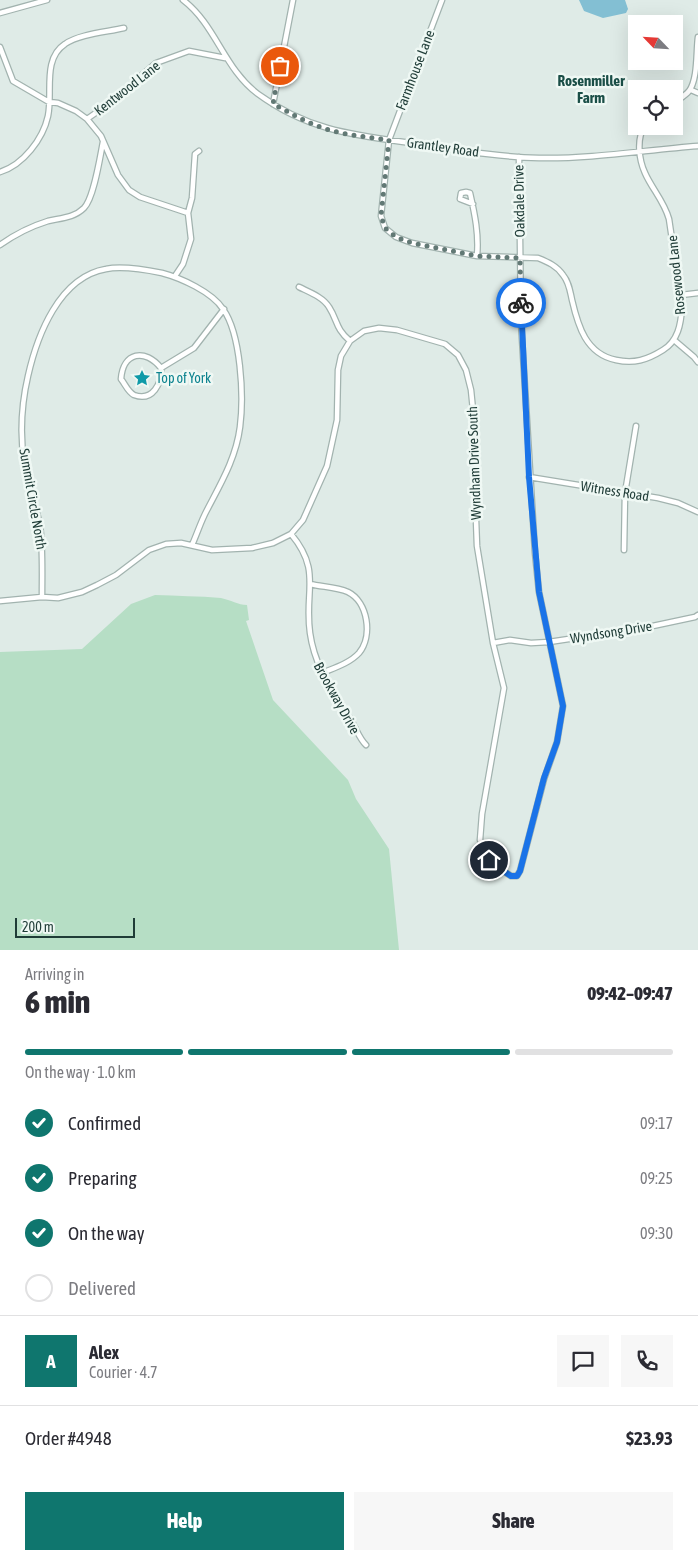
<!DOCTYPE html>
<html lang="en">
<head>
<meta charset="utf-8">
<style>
	:root { --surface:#fff; --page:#f7f7f7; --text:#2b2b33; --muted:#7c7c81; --line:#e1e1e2; --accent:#0f766e }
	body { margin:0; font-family:"Asap Condensed",sans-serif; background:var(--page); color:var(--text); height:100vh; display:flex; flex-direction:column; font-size:19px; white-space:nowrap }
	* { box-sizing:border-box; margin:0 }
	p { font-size:16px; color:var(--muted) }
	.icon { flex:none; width:28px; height:28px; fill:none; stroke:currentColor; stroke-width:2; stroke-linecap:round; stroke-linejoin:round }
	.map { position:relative; height:950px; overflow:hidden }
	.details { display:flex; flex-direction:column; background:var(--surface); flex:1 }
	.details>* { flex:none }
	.needle { width:32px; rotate:295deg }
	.tools { position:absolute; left:628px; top:15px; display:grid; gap:10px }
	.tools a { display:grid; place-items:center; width:55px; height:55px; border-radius:0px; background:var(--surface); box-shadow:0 5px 20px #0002; font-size:25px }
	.scale { position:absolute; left:15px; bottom:12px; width:120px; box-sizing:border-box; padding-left:5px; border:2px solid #1f3c37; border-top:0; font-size:14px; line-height:18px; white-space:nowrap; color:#1f3c37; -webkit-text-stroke:4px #eff8f4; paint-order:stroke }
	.pin { position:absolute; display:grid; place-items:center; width:42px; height:42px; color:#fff; margin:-21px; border:2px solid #fff; border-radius:50%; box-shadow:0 1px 5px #0007 }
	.courier { position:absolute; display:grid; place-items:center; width:50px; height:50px; margin:-25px; border:4px solid #1a73e8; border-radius:50%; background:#fff; color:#222; box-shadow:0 1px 6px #0007 }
	.overview em { font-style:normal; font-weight:800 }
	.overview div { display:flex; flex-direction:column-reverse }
	.overview { display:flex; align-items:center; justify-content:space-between; height:85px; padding:0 25px }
	h1 { font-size:32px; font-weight:800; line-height:38px }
	.bar { display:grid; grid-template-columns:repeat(4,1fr); gap:8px 5px; align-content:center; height:60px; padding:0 25px }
	.bar i { height:6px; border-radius:4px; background:var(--line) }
	.bar .on { background:var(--accent) }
	.bar p { grid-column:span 4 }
	.line { display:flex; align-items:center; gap:12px; padding:0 25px; border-top:1px solid var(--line) }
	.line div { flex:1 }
	.round { display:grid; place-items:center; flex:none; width:52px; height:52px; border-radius:0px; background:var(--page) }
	ol { padding:0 25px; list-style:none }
	li { display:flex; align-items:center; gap:15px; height:55px }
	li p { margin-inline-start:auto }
	li .icon { padding:5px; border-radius:50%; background:var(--accent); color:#fff; stroke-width:4 }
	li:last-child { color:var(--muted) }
	li i { width:28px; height:28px; border:2px solid var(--line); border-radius:50% }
	.primary-button { display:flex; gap:10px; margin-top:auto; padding:10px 25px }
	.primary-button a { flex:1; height:58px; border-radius:0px; background:var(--accent); color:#fff; font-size:20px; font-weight:800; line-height:58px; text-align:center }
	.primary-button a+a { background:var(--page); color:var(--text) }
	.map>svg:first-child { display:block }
</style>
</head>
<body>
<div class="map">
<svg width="698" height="950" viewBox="0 0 698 950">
	<rect width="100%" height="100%" fill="#dfebe7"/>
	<path fill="#b6dec5" d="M155,595C177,596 199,596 221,598C231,600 238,605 247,605L249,620L246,621L273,700L348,780L356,799L389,849L399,950H0V652L82,649L131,604Z"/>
	<path fill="#83bfd3" d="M579,0H625L628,9L626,13L603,18L584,11Z"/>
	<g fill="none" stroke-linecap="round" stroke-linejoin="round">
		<g stroke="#a2b3af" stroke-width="7">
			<path id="minor" d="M183,0C216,25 224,69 258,94C307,130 353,135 411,143C453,149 496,157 539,158C592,159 645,150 698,146
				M442,0L389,140L381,216L385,228L396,237L412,243L477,256L538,258C548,262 557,266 563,275C569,282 570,291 572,300C578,326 586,354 616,360C634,364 647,360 663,350C678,341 681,324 682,307L669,219C664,201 652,189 645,173C639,160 636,138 645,126
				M0,13L47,0
				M0,47L13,81L49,102L58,103L76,111L87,119L101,136L118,175L129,190L140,197L188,213
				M691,90L698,93
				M674,103C679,99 685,96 689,91C698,79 696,52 698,37
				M273,104L293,0
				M87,119L107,105L156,63L189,51L225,58
				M0,172C23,165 43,139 48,116C53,93 42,59 65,44C79,34 107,32 124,28
				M473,204L460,199L461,193L466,192L470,193C475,215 479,235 477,256
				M0,245C14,235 32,226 48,221C61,218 74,218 84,208C94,198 100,157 103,142
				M175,276L183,264L191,239L188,213L192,198L195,154L199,151
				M299,287C309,292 323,297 329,307C338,321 335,328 350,341
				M681,295L698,293
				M674,340L694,357L698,362
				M161,368C162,383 153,402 134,395C128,392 125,384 121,379C123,352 145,348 161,368L194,348L224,309
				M529,477L658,498L678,503L698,512
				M291,534C322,571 304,591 310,633C315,669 334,692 352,722C357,730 359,738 366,745
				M624,550L625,493L636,426
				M310,584C322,587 336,587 348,592C368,602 373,636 359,653C350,663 334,668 322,673
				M42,597C42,573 43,549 40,525C36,506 28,489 25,470C20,440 21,406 28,376C37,336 59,277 106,269C121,266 147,270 162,273C181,278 212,292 223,309C241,334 244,396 240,427C236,458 221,483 207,510C201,521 197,534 192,545
				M0,601L42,597L58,598L82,592L97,585L116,575L149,550L166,544L181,543L212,550L252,548L273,543L291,534L303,520L327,466L337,420L338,370L341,356L350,341L364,331L379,328L397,330L445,344L458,355L466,370L471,390L474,420V467L477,546L493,643L504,688L482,814L480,840L489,859L505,872L511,876H517L520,871L544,779L557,742L563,706L539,592L535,553L521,322L519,157
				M493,643L510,640L531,643L549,642L648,627L695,617L698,615"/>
		</g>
		<use href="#minor" stroke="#fff" stroke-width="4.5"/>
	</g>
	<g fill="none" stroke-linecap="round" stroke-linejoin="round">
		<path stroke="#627975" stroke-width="5" stroke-dasharray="0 9" d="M280,66L273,104C290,113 306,122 323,128C344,135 367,137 389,140L381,216L385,228L396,237L412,243L477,256L520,258L521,303"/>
		<path stroke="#1a73e8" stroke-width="6" d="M489,860L505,872L511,876H517L520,871L544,778L557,742L563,706L539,592L529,477L521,303"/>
	</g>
	<defs>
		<g id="sight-bare" transform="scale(1.35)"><path d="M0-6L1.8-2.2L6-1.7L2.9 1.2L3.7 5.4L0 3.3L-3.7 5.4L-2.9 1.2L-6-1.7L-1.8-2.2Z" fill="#0f9aa8" stroke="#eff8f4" stroke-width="2.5" paint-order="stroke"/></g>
	</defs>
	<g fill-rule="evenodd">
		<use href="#sight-bare" x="142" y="378"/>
	</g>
	<g text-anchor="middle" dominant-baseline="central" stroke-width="5" stroke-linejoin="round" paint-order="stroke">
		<g font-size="14" fill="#1f3c37" stroke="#eff8f4">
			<text transform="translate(415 70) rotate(-69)">Farmhouse Lane</text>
			<text transform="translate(127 88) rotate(-38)">Kentwood Lane</text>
			<text transform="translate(443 147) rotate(8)">Grantley Road</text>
			<text transform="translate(519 201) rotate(-91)">Oakdale Drive</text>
			<text transform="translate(676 275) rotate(-96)">Rosewood Lane</text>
			<text transform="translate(474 463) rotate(-92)">Wyndham Drive South</text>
			<text transform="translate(615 491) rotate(9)">Witness Road</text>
			<text transform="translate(33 499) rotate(80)">Summit Circle North</text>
			<text transform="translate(611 632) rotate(-9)">Wyndsong Drive</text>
			<text transform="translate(337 698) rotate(61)">Brookway Drive</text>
		</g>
		<g font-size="14" fill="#0d838f" stroke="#eff8f4" text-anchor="start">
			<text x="156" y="378">Top of York</text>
		</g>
		<g font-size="15" font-weight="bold" fill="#1a4e47" stroke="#eff8f4">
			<text x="591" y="80">Rosenmiller<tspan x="591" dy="17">Farm</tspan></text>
		</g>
	</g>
</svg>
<div class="tools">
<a><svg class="needle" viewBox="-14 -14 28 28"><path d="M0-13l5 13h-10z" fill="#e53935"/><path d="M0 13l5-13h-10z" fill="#7c7c81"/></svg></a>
<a><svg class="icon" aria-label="locate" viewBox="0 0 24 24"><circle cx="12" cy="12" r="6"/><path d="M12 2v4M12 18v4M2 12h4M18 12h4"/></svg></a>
</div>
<div class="scale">200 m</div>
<div class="pin" style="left:280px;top:66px;background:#ea580c"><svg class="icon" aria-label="bag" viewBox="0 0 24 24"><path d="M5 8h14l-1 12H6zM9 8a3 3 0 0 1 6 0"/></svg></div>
<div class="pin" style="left:489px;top:860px;background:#1f2937"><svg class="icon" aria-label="home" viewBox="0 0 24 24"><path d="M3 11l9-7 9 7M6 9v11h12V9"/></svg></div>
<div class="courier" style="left:521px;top:303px"><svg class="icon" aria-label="bike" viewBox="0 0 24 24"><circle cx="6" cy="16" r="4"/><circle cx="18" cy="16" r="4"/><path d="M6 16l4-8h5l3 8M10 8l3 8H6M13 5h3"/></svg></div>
</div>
<section class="details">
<div class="overview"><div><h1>6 min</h1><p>Arriving in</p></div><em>09:42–09:47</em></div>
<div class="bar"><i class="on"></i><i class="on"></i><i class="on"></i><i></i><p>On the way · 1.0 km</p></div>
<ol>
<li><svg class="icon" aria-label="check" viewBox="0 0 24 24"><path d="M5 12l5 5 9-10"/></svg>Confirmed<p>09:17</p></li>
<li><svg class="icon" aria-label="check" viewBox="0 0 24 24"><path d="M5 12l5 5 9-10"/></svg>Preparing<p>09:25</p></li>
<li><svg class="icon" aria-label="check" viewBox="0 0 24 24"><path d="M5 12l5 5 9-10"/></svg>On the way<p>09:30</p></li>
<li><i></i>Delivered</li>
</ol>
<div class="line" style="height:90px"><b class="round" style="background:var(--accent);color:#fff">A</b><div><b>Alex</b><p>Courier · 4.7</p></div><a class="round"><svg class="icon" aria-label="chat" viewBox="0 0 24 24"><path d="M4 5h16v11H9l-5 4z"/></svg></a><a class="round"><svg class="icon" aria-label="phone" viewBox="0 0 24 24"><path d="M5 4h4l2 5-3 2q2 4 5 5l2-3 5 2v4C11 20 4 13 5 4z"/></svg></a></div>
<div class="line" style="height:65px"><div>Order #4948</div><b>$23.93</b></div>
<div class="primary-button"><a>Help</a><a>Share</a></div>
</section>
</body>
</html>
